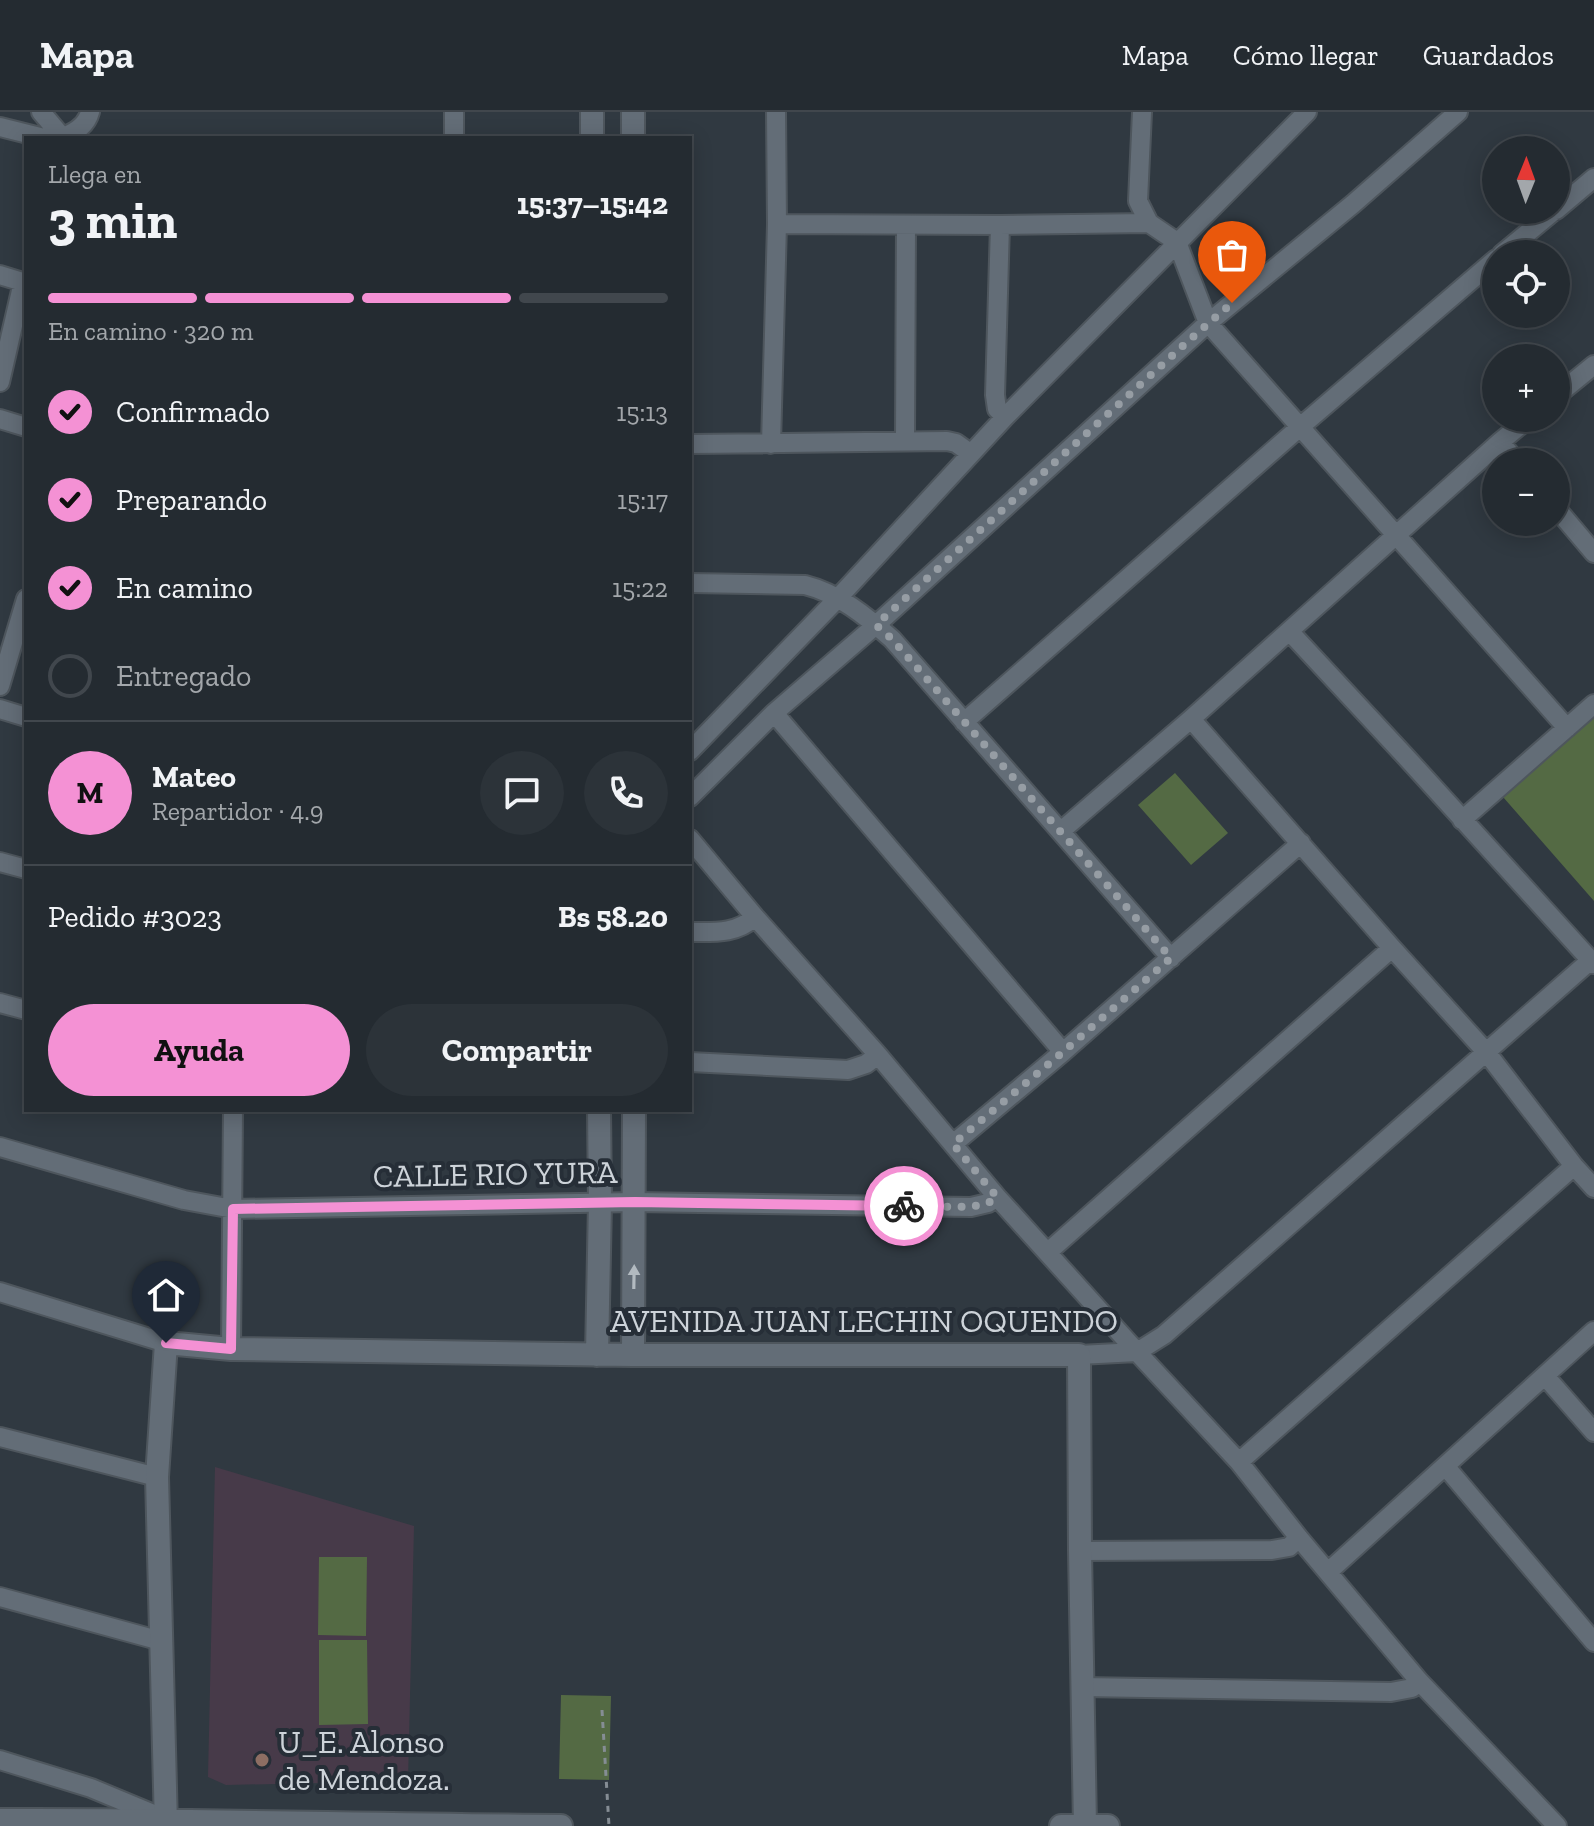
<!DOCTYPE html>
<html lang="es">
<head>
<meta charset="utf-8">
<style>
	:root { --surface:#242b31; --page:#2c3339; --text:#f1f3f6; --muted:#a3a7ab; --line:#41474d; --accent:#f491d4 }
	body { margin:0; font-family:"Zilla Slab",serif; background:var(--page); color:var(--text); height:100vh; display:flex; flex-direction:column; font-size:30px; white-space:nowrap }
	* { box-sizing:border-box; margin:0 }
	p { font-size:26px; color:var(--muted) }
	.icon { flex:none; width:44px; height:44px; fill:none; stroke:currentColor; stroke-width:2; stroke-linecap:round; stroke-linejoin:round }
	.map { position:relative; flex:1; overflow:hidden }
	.panel { position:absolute; left:24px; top:24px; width:668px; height:976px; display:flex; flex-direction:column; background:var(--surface); border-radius:0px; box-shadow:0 4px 20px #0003,0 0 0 2px var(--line) }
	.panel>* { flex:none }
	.needle { width:52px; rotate:1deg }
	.buttons { position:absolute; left:1482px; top:24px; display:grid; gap:16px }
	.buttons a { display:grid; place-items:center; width:88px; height:88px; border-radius:50%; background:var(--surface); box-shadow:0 4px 20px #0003,0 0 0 2px var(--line); font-size:40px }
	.pin { position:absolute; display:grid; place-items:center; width:68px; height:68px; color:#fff; margin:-82px -34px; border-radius:50% 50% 50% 0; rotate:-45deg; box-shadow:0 0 8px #0007 }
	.pin .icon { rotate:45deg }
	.courier { position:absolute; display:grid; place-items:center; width:80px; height:80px; margin:-40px; border:6px solid #f491d4; border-radius:50%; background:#fff; color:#222; box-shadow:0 2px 10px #0007 }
	.head em { font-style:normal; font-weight:800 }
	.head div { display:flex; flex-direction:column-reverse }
	.head { display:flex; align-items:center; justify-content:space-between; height:136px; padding:0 24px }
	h1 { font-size:52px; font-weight:800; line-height:60px }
	.bar { display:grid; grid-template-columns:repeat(4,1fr); gap:12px 8px; align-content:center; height:96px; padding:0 24px }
	.bar i { height:10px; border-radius:6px; background:var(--line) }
	.bar .on { background:var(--accent) }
	.bar p { grid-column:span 4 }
	.line { display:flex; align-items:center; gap:20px; padding:0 24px; border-top:2px solid var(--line) }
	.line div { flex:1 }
	.round { display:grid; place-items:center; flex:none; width:84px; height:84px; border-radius:42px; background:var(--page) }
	ol { padding:0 24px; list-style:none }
	li { display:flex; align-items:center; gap:24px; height:88px }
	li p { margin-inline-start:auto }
	li .icon { padding:8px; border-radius:50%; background:var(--accent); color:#111; stroke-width:4 }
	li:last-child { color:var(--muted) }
	li i { width:44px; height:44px; border:4px solid var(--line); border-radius:50% }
	.button { display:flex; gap:16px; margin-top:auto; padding:16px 24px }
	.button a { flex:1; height:92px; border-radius:48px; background:var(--accent); color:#111; font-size:32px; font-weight:800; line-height:92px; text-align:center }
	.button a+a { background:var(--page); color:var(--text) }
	header { display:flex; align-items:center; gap:48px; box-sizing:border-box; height:112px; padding:0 40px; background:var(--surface); border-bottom:2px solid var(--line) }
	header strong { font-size:38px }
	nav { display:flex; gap:44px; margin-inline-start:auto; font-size:28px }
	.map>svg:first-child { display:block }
</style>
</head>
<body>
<header>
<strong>Mapa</strong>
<nav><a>Mapa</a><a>Cómo llegar</a><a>Guardados</a></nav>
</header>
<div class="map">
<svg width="1594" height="1714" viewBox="0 0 1594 1714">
	<rect width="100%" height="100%" fill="#303941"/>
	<path fill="#473a49" d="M215,1355L414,1414L408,1669L226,1673L208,1665Z"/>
	<path fill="#546a44" d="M1594,605V789L1503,685Z
		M1175,661L1228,721L1191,753L1138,693Z
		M319,1445H367L366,1524L318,1523Z
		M319,1528H367L368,1612L319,1613Z
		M561,1583L611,1584L609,1668L559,1667Z"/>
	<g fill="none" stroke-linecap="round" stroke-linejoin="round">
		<g stroke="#4e565d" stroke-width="22">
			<path id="minor" d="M41,0L63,26
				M1142,0L1138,89L1149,111L1177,130L1208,211L1567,616
				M0,15L44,26
				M59,26C73,22 86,15 90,0
				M454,26V0
				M1556,98L1594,66
				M777,112L1000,113L1149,111
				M1000,113L995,283L997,297L1005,305
				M1502,142L1555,98
				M0,163L26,171
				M0,270L23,170
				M1556,284L1594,253
				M0,307L26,315
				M905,328L906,113
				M1500,330L1517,350
				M690,332L947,329L956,331L970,341
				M771,332L777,112L776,0
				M1556,396L1594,441
				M690,471L805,473C838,481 867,505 892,527L1171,846
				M1289,519L1406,645L1594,852
				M0,574L26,487
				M0,597L26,605
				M774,601L1063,940
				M1191,607L1392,836L1487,941L1574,1054L1594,1076
				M964,610L1300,315L1496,147
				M690,639L838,486L1005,305L1307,0
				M690,685L774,601L876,513L1208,211L1353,92L1458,0
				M1462,708L1594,592
				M1061,719L1191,607L1500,330L1529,306
				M690,727L755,805L878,943L997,1085L1137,1240L1239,1350L1299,1426L1419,1569L1557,1714
				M0,750L26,757
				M690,820C715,820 736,822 755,805
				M0,891L26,898
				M690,950L848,958L866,952L878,943
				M953,1032L1063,940L1301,731
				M0,1035L184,1088L233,1097L635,1090L971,1095L988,1091L997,1085
				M1048,1140L1392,836
				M0,1180L166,1231
				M231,1237L233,998
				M1079,1243L1137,1240L1164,1223L1591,848
				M1545,1264L1594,1320
				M0,1325L157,1365
				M1239,1350L1574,1054
				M1446,1355L1594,1530
				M1080,1439L1272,1438L1289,1435L1299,1426
				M1328,1460L1594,1219
				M0,1485L161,1529
				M1082,1575L1391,1580L1412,1576L1419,1569
				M0,1648L91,1676L163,1706"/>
		</g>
		<g stroke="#4e565d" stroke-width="26">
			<path id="tertiary" d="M592,0V26
				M633,26V0
				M597,1243L600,1090L599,998
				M633,1243L634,998
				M0,1708C187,1707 374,1713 561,1714
				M166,1714L157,1365L166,1231L231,1237L633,1243H1079L1080,1439L1085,1714
				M1061,1714H1108"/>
		</g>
		<path stroke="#858d94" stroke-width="3" stroke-dasharray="6 6" stroke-linecap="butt" d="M602,1598L609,1714"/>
		<use href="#minor" stroke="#636d77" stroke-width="18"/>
		<use href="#tertiary" stroke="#636d77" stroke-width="22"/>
	</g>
	<defs><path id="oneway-solid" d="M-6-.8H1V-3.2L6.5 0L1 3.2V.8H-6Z" transform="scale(2)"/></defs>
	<use fill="#b2bac0" href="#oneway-solid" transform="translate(634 1165) rotate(-89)"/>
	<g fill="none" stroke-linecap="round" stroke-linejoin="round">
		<path stroke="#969da4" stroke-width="8" stroke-dasharray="0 14.4" d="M904,1094L971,1095L988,1091L997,1085L953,1032L1063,940L1171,846L892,527L876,513L1186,231L1232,191"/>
		<path stroke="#f491d4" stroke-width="10" d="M166,1231L231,1237L233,1097L635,1090L904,1094"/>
	</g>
	<circle fill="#8d6e63" stroke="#262e37" stroke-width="3" cx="262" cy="1648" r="8"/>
	<g text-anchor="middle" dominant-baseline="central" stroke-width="8" stroke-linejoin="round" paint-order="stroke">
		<g font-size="32" fill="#cdd3d9" stroke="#262e37">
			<text transform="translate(495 1062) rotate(-1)">CALLE RIO YURA</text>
			<text x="864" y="1209">AVENIDA JUAN LECHIN OQUENDO</text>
		</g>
		<g font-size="32" fill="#cdd3d9" stroke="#262e37" text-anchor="start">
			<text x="278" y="1630">U_E. Alonso<tspan x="278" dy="37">de Mendoza.</tspan></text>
		</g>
	</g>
</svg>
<div class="buttons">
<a><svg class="needle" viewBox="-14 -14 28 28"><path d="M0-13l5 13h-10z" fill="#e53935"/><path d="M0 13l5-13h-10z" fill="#a3a7ab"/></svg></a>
<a><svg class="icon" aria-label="locate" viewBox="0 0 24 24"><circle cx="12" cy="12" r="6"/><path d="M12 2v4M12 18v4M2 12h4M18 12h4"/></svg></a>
<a>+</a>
<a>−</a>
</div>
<div class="pin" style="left:1232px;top:191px;background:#ea580c"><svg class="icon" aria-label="bag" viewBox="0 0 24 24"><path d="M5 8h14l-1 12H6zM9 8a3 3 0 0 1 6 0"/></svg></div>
<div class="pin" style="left:166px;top:1231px;background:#1f2937"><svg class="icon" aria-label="home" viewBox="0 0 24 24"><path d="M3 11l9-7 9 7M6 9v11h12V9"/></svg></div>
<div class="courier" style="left:904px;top:1094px"><svg class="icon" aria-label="bike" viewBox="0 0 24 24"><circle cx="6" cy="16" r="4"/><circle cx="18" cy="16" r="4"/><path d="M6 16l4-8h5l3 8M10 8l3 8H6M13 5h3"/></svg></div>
<section class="panel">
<div class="head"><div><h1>3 min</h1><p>Llega en</p></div><em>15:37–15:42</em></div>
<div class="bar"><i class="on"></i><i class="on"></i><i class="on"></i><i></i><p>En camino · 320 m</p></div>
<ol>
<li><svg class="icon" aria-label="check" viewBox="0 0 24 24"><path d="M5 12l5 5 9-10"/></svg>Confirmado<p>15:13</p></li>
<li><svg class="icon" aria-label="check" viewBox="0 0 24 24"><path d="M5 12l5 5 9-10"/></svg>Preparando<p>15:17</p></li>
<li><svg class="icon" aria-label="check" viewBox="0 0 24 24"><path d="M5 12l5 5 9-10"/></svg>En camino<p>15:22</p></li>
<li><i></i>Entregado</li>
</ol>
<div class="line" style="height:144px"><b class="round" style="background:var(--accent);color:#111">M</b><div><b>Mateo</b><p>Repartidor · 4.9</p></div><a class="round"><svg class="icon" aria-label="chat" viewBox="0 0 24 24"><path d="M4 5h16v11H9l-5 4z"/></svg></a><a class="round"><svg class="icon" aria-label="phone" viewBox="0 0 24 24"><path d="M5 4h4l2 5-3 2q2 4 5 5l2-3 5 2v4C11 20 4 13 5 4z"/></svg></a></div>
<div class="line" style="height:104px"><div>Pedido #3023</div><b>Bs 58.20</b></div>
<div class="button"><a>Ayuda</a><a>Compartir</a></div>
</section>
</div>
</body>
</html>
